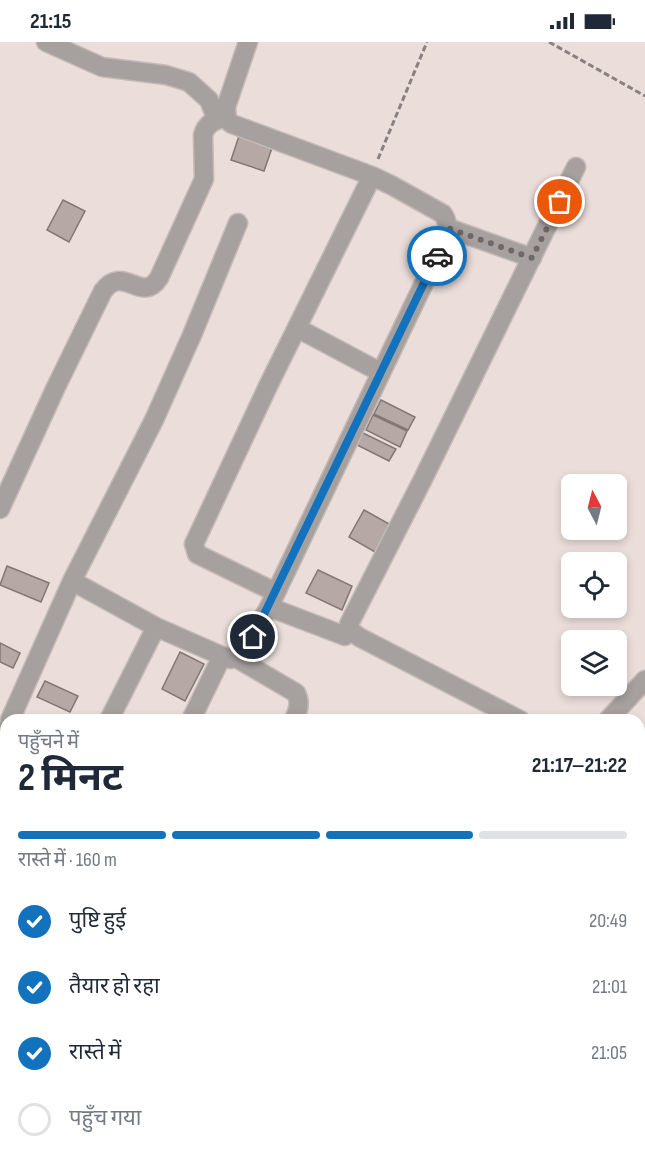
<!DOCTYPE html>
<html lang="hi">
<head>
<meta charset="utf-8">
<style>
	:root { --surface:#fff; --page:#f2f2f3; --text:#1f2937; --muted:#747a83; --line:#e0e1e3; --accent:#1272be }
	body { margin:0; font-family:"Sofia Sans Condensed","Noto Sans Devanagari",sans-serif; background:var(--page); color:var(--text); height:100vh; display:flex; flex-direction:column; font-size:22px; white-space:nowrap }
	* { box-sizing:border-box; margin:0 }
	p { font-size:20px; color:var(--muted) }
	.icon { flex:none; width:33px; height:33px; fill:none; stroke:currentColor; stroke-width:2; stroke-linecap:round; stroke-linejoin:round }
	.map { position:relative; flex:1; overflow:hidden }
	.panel { position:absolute; left:0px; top:672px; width:645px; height:452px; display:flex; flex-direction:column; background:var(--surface); border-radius:18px 18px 0 0; box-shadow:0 3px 9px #0003 }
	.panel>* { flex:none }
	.needle { width:39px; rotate:353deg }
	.buttons { position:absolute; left:561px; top:432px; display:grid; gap:12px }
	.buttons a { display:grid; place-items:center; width:66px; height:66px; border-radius:9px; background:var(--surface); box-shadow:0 3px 9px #0003; font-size:30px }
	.pin { position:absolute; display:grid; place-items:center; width:51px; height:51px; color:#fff; margin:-26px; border:3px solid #fff; border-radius:50%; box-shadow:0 2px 6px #0007 }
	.courier { position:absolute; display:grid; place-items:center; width:60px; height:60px; margin:-30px; border:4px solid #1272be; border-radius:50%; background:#fff; color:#222; box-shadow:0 2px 8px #0007 }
	.head em { font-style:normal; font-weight:700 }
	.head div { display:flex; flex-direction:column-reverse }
	.head { display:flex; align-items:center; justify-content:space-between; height:102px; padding:0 18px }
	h1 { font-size:39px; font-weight:700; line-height:45px }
	.bar { display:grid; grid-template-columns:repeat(4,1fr); gap:9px 6px; align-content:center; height:72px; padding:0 18px }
	.bar i { height:8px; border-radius:4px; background:var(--line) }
	.bar .on { background:var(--accent) }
	.bar p { grid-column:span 4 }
	ol { padding:0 18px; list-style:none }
	li { display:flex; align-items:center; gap:18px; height:66px }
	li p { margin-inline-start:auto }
	li .icon { padding:6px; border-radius:50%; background:var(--accent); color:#fff; stroke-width:4 }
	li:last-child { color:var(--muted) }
	li i { width:33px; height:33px; border:3px solid var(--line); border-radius:50% }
	.status { display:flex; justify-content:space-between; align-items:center; height:42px; padding:0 30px; background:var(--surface); direction:ltr }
	.status svg { height:16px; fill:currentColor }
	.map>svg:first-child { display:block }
</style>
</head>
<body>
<div class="status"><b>21:15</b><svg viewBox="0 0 49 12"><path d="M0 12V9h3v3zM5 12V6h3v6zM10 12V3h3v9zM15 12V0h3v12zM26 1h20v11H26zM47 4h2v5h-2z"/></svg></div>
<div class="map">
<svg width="645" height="1123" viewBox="0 0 645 1123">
	<rect width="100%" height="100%" fill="#ebdeda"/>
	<path fill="#b6a9a5" stroke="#837773" stroke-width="1.5" d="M239,94L272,106L264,129L231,118Z
		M63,158L85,169L69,200L47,188Z
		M381,358L415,375L408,388L374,372Z
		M373,373L407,389L400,405L366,388Z
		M363,391L396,407L389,419L357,403Z
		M364,468L391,483L375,510L349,495Z
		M7,524L49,541L41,560L0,543Z
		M318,528L352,544L342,568L306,551Z
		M0,601L20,611L13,626L0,620Z
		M180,610L204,622L185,659L162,647Z
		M45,639L78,654L70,670L37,655Z"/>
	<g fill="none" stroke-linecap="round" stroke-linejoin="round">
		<g stroke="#c5bab6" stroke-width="21">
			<path id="street" d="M46,0L102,25L166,33L189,40L209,58L217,78
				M448,186L532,216
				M297,286L380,330
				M0,467L56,345L103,249C124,221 141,263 159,236L204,137L203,93C206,81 215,78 226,75
				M72,539L156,585L222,614L231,617L242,615L269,565L446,195C448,186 448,180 443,172L391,143L372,134L232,82L227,78L226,65L248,0
				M275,550L197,512L194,502L269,342L372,134
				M269,565L345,594
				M238,617L296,651C301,661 298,668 294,678
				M10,678L72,539L154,378L192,293L238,181
				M109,678L156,585
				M191,678L222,614
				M520,678L359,595L350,588L349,582L423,437L576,125
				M608,678L645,638
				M0,701L6,687
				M0,919L6,924
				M97,1118L108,1123"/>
		</g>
		<path stroke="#8a817e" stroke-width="3" stroke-dasharray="6 3" stroke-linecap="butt" d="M549,0L645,54
			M378,117L427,0"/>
		<use href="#street" stroke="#a6a19f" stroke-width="18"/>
	</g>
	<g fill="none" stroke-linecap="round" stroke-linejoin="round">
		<path stroke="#706866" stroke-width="6" stroke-dasharray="0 10.8" d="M437,214L448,186L532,216L560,160"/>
		<path stroke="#1272be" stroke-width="8" d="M253,595L437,214"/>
	</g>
</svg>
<div class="buttons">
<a><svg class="needle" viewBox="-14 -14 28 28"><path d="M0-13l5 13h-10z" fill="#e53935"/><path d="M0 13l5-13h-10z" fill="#747a83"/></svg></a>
<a><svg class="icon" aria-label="locate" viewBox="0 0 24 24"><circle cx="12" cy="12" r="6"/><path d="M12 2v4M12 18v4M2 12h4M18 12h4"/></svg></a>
<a><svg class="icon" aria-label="layers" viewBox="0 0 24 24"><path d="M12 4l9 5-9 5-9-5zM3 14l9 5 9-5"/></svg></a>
</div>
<div class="pin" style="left:560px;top:160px;background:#ea580c"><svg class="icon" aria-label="bag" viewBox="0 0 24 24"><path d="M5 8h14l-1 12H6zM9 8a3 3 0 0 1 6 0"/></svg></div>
<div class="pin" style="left:253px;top:595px;background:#1f2937"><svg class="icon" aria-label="home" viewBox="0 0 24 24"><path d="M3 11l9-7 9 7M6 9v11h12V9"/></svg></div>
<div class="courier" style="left:437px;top:214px"><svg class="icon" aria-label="car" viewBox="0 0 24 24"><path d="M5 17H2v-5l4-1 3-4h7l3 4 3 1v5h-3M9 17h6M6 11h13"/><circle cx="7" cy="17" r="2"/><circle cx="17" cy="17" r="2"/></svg></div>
<section class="panel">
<div class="head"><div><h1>2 मिनट</h1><p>पहुँचने में</p></div><em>21:17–21:22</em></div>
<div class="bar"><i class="on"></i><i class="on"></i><i class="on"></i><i></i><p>रास्ते में · 160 m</p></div>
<ol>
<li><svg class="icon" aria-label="check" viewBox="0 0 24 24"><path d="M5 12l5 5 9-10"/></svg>पुष्टि हुई<p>20:49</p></li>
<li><svg class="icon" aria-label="check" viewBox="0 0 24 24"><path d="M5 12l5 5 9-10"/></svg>तैयार हो रहा<p>21:01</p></li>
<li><svg class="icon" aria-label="check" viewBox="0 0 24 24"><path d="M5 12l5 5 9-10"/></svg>रास्ते में<p>21:05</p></li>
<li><i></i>पहुँच गया</li>
</ol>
</section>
</div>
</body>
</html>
